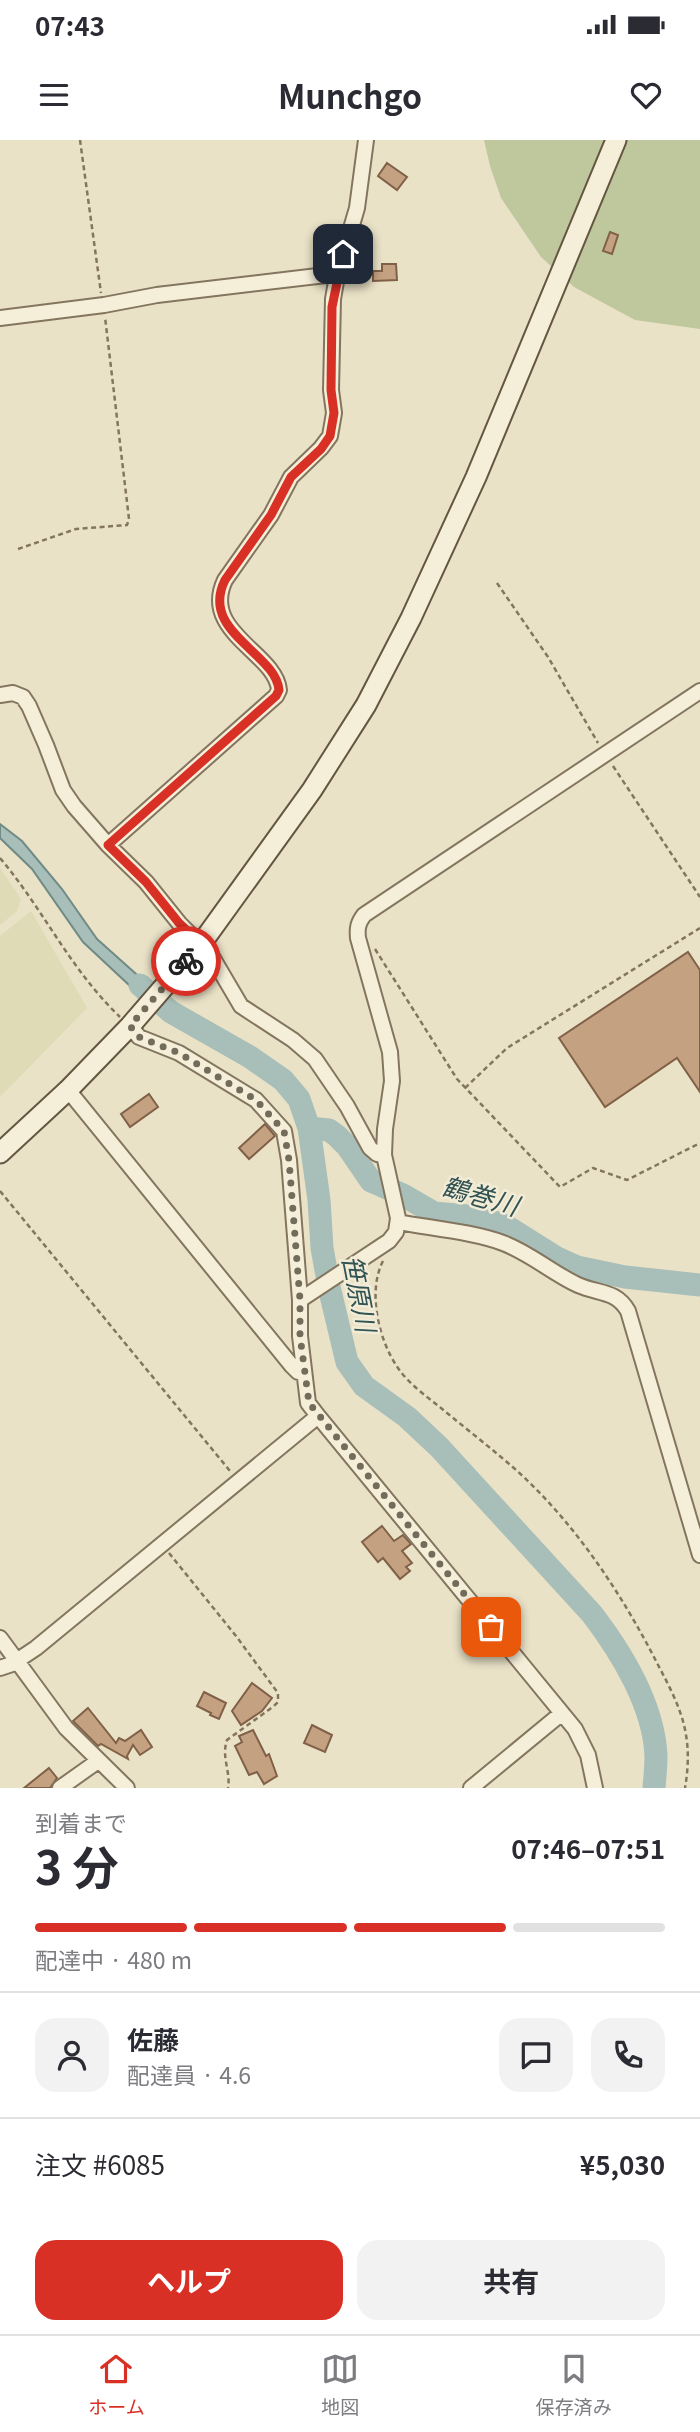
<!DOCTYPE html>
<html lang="ja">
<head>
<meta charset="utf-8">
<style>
	:root { --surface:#fff; --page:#f2f2f3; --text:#2b2b33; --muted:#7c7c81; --line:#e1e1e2; --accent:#d93025 }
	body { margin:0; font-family:Georgia,"Noto Sans JP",serif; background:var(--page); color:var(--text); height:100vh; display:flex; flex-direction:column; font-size:26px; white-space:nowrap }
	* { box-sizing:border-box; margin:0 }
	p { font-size:23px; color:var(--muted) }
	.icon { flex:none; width:38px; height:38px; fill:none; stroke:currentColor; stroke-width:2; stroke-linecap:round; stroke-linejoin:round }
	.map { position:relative; height:1648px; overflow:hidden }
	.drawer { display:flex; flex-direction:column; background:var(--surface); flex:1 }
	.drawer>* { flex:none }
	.pin { position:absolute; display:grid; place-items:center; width:60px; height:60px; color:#fff; margin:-30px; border-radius:14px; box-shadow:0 4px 10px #0006 }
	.courier { position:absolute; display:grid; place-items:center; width:70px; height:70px; margin:-35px; border:5px solid #d93025; border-radius:50%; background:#fff; color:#222; box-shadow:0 2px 9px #0007 }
	.head em { font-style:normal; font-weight:700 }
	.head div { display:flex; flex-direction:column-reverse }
	.head { display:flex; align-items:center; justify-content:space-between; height:119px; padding:0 35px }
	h1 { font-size:46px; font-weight:700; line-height:52px }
	.bar { display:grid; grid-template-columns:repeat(4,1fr); gap:10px 7px; align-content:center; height:84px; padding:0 35px }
	.bar i { height:9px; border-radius:5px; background:var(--line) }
	.bar .active { background:var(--accent) }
	.bar p { grid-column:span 4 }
	.line { display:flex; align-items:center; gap:18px; padding:0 35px; border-top:2px solid var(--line) }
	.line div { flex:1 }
	.round { display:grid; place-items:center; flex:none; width:74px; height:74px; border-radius:21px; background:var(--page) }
	.action { display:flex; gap:14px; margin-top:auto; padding:14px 35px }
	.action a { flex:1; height:80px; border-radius:21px; background:var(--accent); color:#fff; font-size:28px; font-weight:700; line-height:80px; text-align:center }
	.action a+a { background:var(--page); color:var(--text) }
	.status { display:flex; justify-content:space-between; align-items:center; height:49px; padding:0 35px; background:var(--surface); direction:ltr }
	.status svg { height:19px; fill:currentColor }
	header { display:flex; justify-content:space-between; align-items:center; height:91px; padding:0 35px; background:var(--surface); font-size:32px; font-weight:700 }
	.dock { display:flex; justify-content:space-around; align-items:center; height:98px; border-top:2px solid var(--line); background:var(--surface); font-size:19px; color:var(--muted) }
	.dock a { display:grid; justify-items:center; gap:4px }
	.dock .active { color:var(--accent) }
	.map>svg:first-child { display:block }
</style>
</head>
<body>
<div class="status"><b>07:43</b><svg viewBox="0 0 49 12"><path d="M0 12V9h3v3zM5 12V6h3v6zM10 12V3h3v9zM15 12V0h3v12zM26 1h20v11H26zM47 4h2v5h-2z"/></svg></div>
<header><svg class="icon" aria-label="menu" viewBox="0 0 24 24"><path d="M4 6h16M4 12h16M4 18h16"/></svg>Munchgo<svg class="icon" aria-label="heart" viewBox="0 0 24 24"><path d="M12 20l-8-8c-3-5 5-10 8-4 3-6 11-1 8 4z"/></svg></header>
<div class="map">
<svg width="700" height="1648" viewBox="0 0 700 1648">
	<rect width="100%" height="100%" fill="#eae2c7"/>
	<path fill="#dedbb6" d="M0,728L21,759L17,771L0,785Z
		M31,771L87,868L0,957V796Z"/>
	<path fill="#bfc79c" d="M484,0H700V189L635,180L574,147L541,117L501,58L490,26Z"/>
	<path fill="#a8beb9" stroke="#708b86" stroke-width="2" d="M0,684L22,701L62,749L97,799L153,849L144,859L83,802L32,729L0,698Z"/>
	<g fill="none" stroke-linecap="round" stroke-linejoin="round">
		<path stroke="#a8beb9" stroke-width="23" d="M140,845L171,872L250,917L283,940L299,959L309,988L319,1060L322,1108L329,1147L347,1222L364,1246L407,1277L439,1307L592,1474C621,1512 654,1566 656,1616C656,1626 655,1637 654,1648
			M309,988L329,990L337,996L347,1006L371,1041L403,1055L434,1073L479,1077L506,1086L557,1118L577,1127L625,1137L700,1145"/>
	</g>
	<path fill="#c4a181" stroke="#806147" stroke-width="2" d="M387,23L407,37L397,50L378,36Z
		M610,92L618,95L612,114L603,111Z
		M382,124H396L397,140L373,141V131H382Z
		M688,812L700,830V952L677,918L605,967L559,898Z
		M149,954L158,967L130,987L121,974Z
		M265,984L275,996L249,1019L239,1008Z
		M382,1386L394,1401L403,1395L411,1404L402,1411L412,1423L406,1427L410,1431L400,1439L383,1418L378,1422L362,1402Z
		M252,1543L272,1558L262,1571L241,1585L232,1571Z
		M204,1552L226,1563L219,1579L210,1575L211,1573L197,1566Z
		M88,1568L116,1603L119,1598L125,1601L141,1590L152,1607L140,1615L133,1605L127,1616L128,1619L101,1604L98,1606L73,1581Z
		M312,1585L332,1595L325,1612L304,1603Z
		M253,1590L266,1616L269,1614L277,1636L264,1644L257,1632L249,1635L235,1606L242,1602L239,1596Z
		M49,1628L57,1638L50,1648H24Z"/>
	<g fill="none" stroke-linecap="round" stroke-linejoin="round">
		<g stroke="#84755f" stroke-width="18">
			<path id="street" d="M0,178L104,165L157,155L326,135L337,136
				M0,555L13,553L23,557L29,566L46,605L63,650L74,666L108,705L146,742L179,783L211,815L241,866L293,900L315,919L347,966L370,1008L377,1014L384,1015
				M108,705L276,556L279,550C276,513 200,492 225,440L271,375L291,337L321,308L330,296L334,273L331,250L333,159L337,136L357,68L366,0
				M68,950L292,1226L298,1232H304
				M398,1082C429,1088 474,1092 503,1103C530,1113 552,1133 578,1145C598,1154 616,1150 628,1171L700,1415
				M300,1160L389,1101L396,1092L398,1078L384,1015L385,989L392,941L390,912L358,798C357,788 358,783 364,775L700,551
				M318,1276L575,1589L588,1615L595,1648
				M0,1498L66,1588L127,1648
				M0,1528L12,1524L36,1508L318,1276L308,1263L300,1196V1160L289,1020L284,991L256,960L179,913L139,897L130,886
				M60,1648L98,1621
				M471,1648L562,1573"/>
		</g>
		<g stroke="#655642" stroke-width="23">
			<path id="secondary" d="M0,1013L68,950L130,886L201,804L312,650L366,565L411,478L476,337L616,0"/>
		</g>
		<path stroke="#84755f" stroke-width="2.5" stroke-dasharray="5 3.5" stroke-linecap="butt" d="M80,0L101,153
			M18,409L76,389L127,385L129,379L105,177
			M497,443L548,517L598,603
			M613,626L700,757
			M0,718C44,770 69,828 120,877
			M375,809L457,939L560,1047L593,1028L627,1040L700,1003
			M465,948L507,908L700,788
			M0,1051L230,1331
			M383,1121C367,1152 379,1201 398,1228C409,1244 426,1256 441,1268C465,1288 491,1308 515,1329C574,1382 620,1451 656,1521C668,1544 682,1569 686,1595C689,1612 688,1631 685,1648
			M169,1413L236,1496L278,1553V1562L274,1566L227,1600C221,1617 231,1632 228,1648"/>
		<use href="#street" stroke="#f5efda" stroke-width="14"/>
		<use href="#secondary" stroke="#f5efda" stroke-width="19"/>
	</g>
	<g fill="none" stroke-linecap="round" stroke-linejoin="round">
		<path stroke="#746c5b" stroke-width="7" stroke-dasharray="0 12.6" d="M186,821L130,886L139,897L179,913L256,960L284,991L289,1020L300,1160V1196L309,1263L491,1487"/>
		<path stroke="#d93025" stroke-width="9" d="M186,821L201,804L179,783L146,742L108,705L276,556L279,550C276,513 199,492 225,440L271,375L291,337L321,309L330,296L334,273L331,250L332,167L343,114"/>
	</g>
	<g text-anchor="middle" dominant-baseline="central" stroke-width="5" stroke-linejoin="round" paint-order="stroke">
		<g font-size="26" font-style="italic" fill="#315354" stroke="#f2ecd6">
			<text transform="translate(481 1054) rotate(16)">鶴巻川</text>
			<text transform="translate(361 1153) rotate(79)">笹原川</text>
		</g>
	</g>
</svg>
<div class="pin" style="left:491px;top:1487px;background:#ea580c"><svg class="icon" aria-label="bag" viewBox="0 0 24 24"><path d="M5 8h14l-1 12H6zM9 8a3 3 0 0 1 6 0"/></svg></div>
<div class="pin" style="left:343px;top:114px;background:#1f2937"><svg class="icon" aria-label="home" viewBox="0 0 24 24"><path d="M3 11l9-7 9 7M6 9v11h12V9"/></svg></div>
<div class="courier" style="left:186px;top:821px"><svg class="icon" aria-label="bike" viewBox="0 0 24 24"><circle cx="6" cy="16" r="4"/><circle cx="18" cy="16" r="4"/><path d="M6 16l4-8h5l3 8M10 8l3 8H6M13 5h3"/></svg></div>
</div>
<section class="drawer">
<div class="head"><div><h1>3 分</h1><p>到着まで</p></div><em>07:46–07:51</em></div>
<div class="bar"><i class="active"></i><i class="active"></i><i class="active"></i><i></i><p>配達中 · 480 m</p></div>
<div class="line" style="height:126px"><a class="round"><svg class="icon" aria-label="person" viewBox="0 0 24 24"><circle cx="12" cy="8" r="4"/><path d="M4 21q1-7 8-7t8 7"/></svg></a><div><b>佐藤</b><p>配達員 · 4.6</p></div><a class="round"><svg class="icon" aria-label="chat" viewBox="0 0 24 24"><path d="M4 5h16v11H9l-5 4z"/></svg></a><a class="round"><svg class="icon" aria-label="phone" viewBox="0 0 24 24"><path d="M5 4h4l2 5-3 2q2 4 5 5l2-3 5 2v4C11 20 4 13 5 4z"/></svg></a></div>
<div class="line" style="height:91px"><div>注文 #6085</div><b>¥5,030</b></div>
<div class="action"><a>ヘルプ</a><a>共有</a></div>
</section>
<nav class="dock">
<a class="active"><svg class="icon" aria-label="home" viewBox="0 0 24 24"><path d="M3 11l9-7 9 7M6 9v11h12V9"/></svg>ホーム</a>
<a><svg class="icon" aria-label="map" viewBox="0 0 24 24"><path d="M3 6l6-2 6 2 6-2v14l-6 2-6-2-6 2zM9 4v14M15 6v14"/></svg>地図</a>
<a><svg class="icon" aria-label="saved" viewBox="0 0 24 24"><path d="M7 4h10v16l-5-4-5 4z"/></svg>保存済み</a>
</nav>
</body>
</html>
